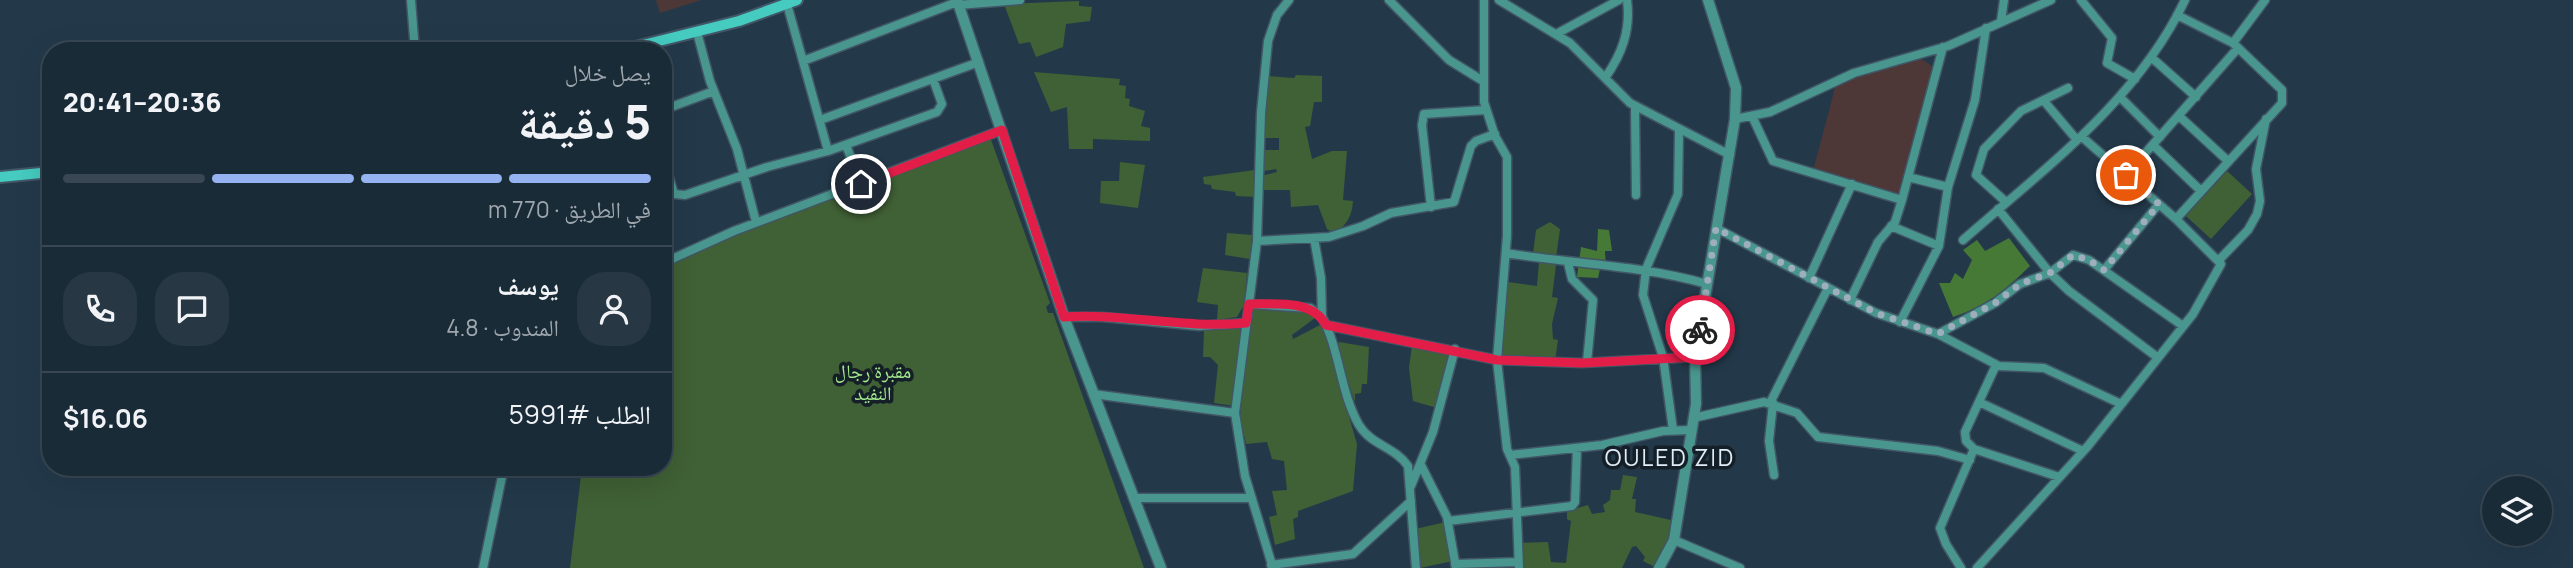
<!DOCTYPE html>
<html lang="ar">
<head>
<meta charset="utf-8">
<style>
	:root { --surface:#1a2b38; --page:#273743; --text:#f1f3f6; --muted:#9fa7ae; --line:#384753; --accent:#95b2f1 }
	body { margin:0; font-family:Manrope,"Noto Naskh Arabic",sans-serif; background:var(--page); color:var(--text); direction:rtl; height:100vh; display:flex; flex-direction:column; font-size:26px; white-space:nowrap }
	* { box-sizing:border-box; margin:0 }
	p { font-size:23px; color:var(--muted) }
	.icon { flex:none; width:38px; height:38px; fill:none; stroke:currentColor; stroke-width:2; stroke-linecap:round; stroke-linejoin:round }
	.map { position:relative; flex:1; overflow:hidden; direction:ltr }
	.details { position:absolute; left:42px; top:42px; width:630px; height:434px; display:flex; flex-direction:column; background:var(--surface); border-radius:28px; box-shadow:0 7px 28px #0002,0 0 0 2px var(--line); direction:rtl }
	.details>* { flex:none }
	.tools { position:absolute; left:2482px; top:476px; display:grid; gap:14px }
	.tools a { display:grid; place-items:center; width:70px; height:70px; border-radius:50%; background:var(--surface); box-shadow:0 7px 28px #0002,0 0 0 2px var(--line); font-size:35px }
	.pin { position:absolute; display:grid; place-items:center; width:60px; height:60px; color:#fff; margin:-30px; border:4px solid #fff; border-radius:50%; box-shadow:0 2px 7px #0007 }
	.courier { position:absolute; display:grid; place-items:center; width:70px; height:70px; margin:-35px; border:5px solid #e11d48; border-radius:50%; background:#fff; color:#222; box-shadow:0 2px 9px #0007 }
	.headline em { font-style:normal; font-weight:800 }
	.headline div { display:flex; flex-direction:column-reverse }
	.headline { display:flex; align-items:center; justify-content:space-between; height:119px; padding:0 21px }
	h1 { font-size:46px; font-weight:800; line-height:52px }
	.bar { display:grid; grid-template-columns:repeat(4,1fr); gap:10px 7px; align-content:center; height:84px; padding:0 21px }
	.bar i { height:9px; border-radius:5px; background:var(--line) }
	.bar .selected { background:var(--accent) }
	.bar p { grid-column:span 4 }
	.line { display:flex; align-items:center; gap:18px; padding:0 21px; border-top:2px solid var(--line) }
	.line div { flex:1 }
	.round { display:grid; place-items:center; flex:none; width:74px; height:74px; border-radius:28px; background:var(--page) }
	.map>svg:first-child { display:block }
</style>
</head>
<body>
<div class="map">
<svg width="2573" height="568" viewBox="0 0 2573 568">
	<rect width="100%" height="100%" fill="#23394a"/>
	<path fill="#4d3837" d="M656,0H701L660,13Z
		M1920,58L1935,68L1901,196L1813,171L1836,84Z"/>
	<path fill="#406035" d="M1079,1V6L1092,7L1090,21L1066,24L1063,47L1036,57L1030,42L1019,44L1004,4Z
		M1034,72L1120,79L1119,85L1126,86L1125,98L1130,99L1129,106L1145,111L1141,126L1150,128V141L1093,139V149H1069L1067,107L1051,112Z
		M1296,75L1322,76V102H1314L1310,126L1305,127L1312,159L1332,151H1347L1343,200L1353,201C1352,216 1347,225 1334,234L1327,229L1318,205L1291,207L1290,190H1261V176L1277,172L1276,169L1264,171L1263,150H1279V138H1263L1268,76L1294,78Z
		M990,137L1050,303L1046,307L1048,313H1053L1144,568H570L582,467H663V268L726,238Z
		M1120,162L1145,165L1138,208L1100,203L1101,181H1119Z
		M1255,170V197L1236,196L1235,192L1212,189L1211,185L1204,184L1203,177Z
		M2227,171L2252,194L2211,239L2186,216Z
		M1550,222L1560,229L1556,258L1533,254L1536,230Z
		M1227,233L1252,235L1250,259L1225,255Z
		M1539,261L1556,265L1552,297L1558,298L1552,324L1553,339L1558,340L1555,361L1499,355L1508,282L1537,286Z
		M1203,268L1247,273L1244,305L1237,317L1217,320L1218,305L1197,302Z
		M1278,300L1301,305L1314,313L1315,318L1292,335L1293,339L1322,324L1357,444L1353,491L1298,511V517L1293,519L1295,539L1275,545L1269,517L1277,515L1272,491L1287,490L1284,461L1272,459L1267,442L1246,444L1240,417L1252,308L1262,301Z
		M1241,326L1234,406L1214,403L1218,365L1210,357H1203L1204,330Z
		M1339,342L1369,347L1367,384H1362L1361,393L1355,394V402L1337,352Z
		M1412,345L1450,351L1437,408L1413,401L1409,368Z
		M1623,475L1637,477L1632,499H1636L1635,512L1671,520L1668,542L1653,566L1643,561L1645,557L1636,546L1632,547L1622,568H1522L1519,543L1548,542L1551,562L1566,563L1571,521L1567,519V511L1588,505L1592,514L1605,512L1603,505L1610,500L1611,490H1620Z
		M1446,522L1453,561L1420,568L1415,529Z"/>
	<path fill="#467836" d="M1598,229L1609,230L1612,251H1605L1606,269H1600L1598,278L1577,277L1581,247L1597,251Z
		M2009,238L2030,266C2004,291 1988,305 1953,317L1939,283H1950L1955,273L1963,279L1972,260L1963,250L1977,240L1985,251Z"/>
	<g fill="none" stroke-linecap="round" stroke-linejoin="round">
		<g stroke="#415666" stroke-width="11">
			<path id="minor" d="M411,0L415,51
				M1389,0L1449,60L1483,81
				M1484,0V102L1495,136L1507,157V236L1497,360L1507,449L1515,467L1519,568
				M1499,0L1570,43L1630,103L1730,155
				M2081,0L2112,38L2107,63L2135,79
				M787,4L828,151
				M958,5L1020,0
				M2001,21L2004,0
				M697,32L710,81L737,149L756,222
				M1558,33L1619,0
				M2233,43L2265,0
				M2151,57L2196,97
				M803,61L957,2
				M1605,78C1622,54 1631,30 1627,0
				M2120,97L2160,137
				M2044,101L2077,140
				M1635,106L1636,195
				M663,110L714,91
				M1752,116L1773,161L1902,200L1895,222L1878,242L1850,300
				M2179,116L2228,161
				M1735,119L1770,112L1854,73L1948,46L2051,0
				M820,120L979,62
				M2082,137L2176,219
				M846,145L861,184
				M2153,145L2201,191
				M663,157L674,194L685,195L767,167L828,151L937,112L942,104L933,79
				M2126,175L2238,48
				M1908,177L1948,187
				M1902,200L1943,47
				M2006,202L1976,175L1984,149L2021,111L2068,88
				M1431,207L1422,125L1424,114L1486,110
				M1998,209L2050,273L2069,291L2157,357
				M1891,226L1939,246
				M1716,228L1876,313L1938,334L1995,303L2020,284L2050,273L2073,255L2089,260L2183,326
				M1314,238L1321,278L1322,317
				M1963,240C2045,168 2137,101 2185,0
				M1257,241L1329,237L1363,226L1391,213L1454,202L1471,146L1476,141L1495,134
				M1506,253C1573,264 1641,265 1707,284
				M2220,259L2248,230L2257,214L2260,201L2256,169L2266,119
				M663,263L734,231L1002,130
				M1568,263L1572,279L1593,300L1587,362
				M2104,270L2159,204
				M1809,278L1852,184
				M1249,304L1310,308L1322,317C1340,350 1340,392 1359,425C1371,445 1395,447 1408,466L1416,568
				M1064,317H1103L1199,326L1246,323
				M1900,322L1939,246L1948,187L1975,100L1986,28
				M1326,325L1497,360L1582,363L1695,357
				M1938,334L1999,366L2044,368L2119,403
				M1093,394L1235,413
				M1979,402L2083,451
				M1770,403L1828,288
				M1773,403L1769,441L1774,475
				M1693,418L1764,402L1797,413L1818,437L1938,451L1970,460
				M1673,430L1663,357L1643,295L1646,269L1678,194L1679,130
				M1974,449L1966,441L1965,432L1996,365
				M1510,455L1602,445L1663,431L1690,430
				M1421,465L1447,517L1456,568
				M1411,486L1433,432L1455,349
				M1133,498H1251
				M1448,521L1572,506L1575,502L1577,448
				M1674,540L1740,568
				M1455,564L1518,562
				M1271,565L1353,554L1411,501
				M483,568L504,467
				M1273,568L1245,476L1235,413L1257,241L1261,113L1268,41L1277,15L1289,0
				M1961,568L1946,544L1940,528L1974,449L2059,477
				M1977,568L2088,446L2193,314L2221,264L2176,219L2282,103V90L2233,43L2177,15"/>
		</g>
		<g stroke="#415666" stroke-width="13">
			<path id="tertiary" d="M957,0L1064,317L1161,568
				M1659,568L1674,540L1696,404L1695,357L1735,119L1736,88L1708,0"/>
		</g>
		<g stroke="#415666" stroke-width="14">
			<path id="secondary" d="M619,51L739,21L797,0
				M0,177L51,172"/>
		</g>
		<use href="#minor" stroke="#49968e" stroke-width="8"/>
		<use href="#tertiary" stroke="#49968e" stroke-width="10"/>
		<use href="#secondary" stroke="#45cbc0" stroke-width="10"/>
	</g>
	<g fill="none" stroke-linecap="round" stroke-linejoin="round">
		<path stroke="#9eaebc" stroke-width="7" stroke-dasharray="0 12.6" d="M1700,330L1716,228L1876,313L1938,334L1995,303L2020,284L2050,273L2073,255L2089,260L2104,270L2159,204L2126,175"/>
		<path stroke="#e11d48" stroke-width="9" d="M861,184L1002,130L1064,317C1126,313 1183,329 1246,323L1249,304C1275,304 1312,299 1326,325L1497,360L1582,363L1695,357L1700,330"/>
	</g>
	<g text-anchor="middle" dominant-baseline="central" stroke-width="7" stroke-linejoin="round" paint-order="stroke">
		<g font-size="19" fill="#a3e98d" stroke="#151f27">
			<text x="873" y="371">مقبرة رجال<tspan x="873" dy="22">النفيد</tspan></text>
		</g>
		<g font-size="23" letter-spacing="2" fill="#e0edf9" stroke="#151f27">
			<text x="1670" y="457">OULED ZID</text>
		</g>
	</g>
</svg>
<div class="tools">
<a><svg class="icon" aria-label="layers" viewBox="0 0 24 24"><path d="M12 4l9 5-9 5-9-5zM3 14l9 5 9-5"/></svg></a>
</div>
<div class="pin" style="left:2126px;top:175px;background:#ea580c"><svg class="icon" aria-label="bag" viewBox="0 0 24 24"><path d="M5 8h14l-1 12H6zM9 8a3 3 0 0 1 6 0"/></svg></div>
<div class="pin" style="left:861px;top:184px;background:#1f2937"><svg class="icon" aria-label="home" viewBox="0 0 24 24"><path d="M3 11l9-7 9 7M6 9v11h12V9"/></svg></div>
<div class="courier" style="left:1700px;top:330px"><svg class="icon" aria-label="bike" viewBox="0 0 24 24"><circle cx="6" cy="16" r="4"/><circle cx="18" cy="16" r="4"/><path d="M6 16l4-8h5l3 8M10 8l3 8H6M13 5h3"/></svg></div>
<section class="details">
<div class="headline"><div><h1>5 دقيقة</h1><p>يصل خلال</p></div><em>20:36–20:41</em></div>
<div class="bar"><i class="selected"></i><i class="selected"></i><i class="selected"></i><i></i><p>في الطريق · 770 m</p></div>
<div class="line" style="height:126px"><a class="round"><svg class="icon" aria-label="person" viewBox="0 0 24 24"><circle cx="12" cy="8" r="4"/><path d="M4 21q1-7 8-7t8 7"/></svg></a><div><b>يوسف</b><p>المندوب · 4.8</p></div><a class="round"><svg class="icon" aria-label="chat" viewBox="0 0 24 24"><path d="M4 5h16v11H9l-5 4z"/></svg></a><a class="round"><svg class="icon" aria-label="phone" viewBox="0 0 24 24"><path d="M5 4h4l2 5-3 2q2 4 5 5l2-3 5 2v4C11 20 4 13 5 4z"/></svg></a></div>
<div class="line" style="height:91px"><div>الطلب #5991</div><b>$16.06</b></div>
</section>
</div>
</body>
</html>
